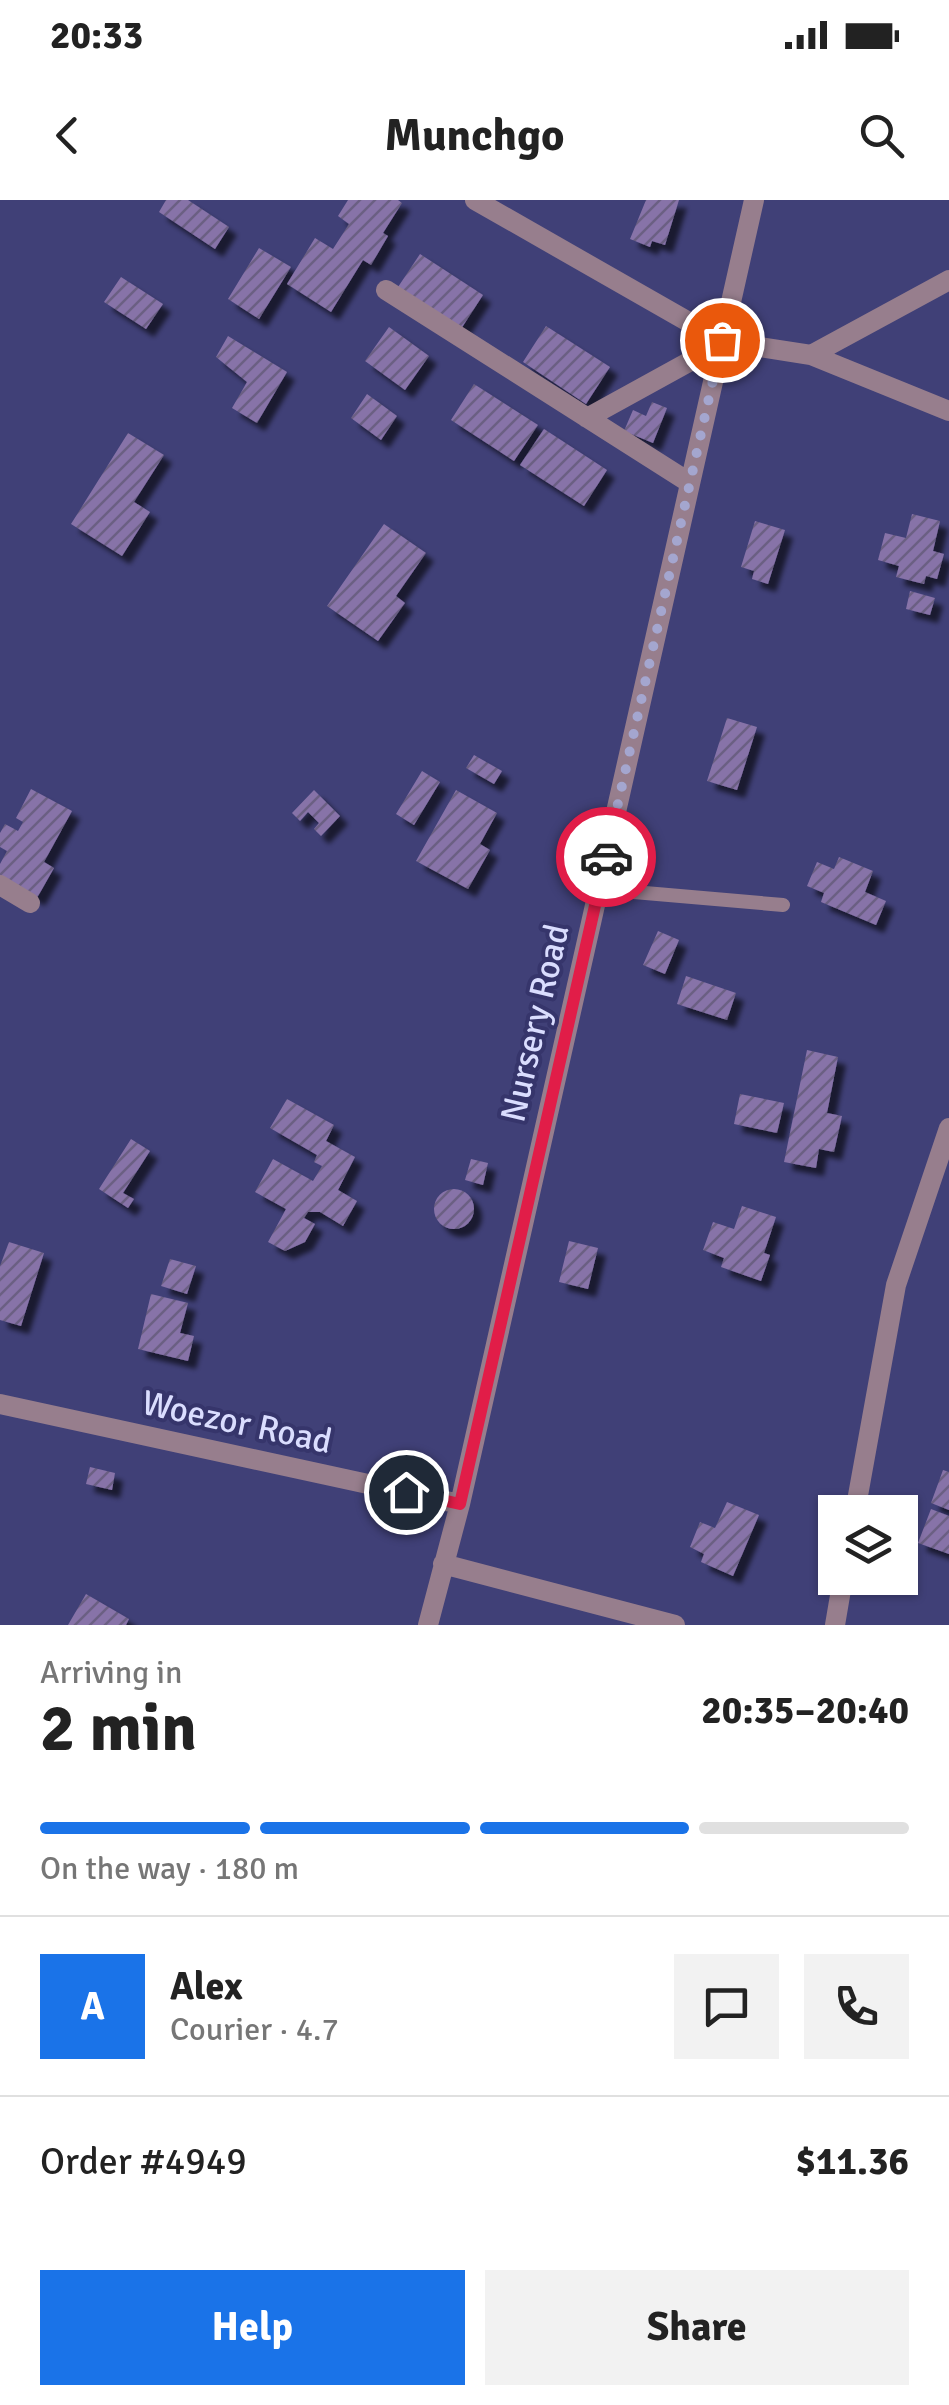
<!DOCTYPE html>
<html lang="en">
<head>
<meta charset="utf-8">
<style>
	:root { --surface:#fff; --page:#f2f2f2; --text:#222; --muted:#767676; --line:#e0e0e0; --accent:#1a73e8 }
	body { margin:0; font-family:Signika,sans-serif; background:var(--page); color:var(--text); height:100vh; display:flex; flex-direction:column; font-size:38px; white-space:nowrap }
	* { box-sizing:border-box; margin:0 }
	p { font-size:32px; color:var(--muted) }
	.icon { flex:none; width:55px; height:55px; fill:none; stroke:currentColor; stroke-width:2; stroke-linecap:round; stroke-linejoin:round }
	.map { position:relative; height:1425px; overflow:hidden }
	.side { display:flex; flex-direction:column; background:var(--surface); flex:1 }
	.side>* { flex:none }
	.controls { position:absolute; left:818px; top:1295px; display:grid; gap:20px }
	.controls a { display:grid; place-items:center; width:100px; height:100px; border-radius:0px; background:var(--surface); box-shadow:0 2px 8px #0004; font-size:50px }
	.pin { position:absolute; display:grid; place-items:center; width:85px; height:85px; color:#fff; margin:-42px; border:5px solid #fff; border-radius:50%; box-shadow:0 2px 10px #0007 }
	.courier { position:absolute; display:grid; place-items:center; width:100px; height:100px; margin:-50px; border:8px solid #e11d48; border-radius:50%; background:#fff; color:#222; box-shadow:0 2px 12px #0007 }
	.headline em { font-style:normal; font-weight:700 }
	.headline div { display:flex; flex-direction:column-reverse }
	.headline { display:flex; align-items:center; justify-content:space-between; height:170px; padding:0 40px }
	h1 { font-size:65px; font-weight:700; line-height:75px }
	.bar { display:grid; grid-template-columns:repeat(4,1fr); gap:15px 10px; align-content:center; height:120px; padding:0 40px }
	.bar i { height:12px; border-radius:8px; background:var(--line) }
	.bar .current { background:var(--accent) }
	.bar p { grid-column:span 4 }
	.line { display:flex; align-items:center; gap:25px; padding:0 40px; border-top:2px solid var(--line) }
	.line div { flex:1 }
	.round { display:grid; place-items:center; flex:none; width:105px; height:105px; border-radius:0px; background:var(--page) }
	.primary-button { display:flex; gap:20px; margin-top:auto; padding:20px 40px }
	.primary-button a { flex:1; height:115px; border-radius:0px; background:var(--accent); color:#fff; font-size:40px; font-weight:700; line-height:115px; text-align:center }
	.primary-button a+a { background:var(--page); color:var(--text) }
	.status { display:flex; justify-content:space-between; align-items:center; height:70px; padding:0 50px; background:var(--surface); direction:ltr }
	.status svg { height:28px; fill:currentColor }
	header { display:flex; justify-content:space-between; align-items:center; height:130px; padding:0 40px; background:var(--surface); font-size:45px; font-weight:700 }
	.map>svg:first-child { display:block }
</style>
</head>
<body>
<div class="status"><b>20:33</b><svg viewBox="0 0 49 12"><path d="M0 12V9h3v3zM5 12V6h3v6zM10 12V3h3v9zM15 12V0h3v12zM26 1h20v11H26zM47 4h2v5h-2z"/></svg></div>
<header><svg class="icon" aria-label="back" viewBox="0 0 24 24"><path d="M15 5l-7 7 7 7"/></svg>Munchgo<svg class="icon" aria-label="search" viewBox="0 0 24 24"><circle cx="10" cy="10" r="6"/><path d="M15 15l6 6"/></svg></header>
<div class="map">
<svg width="949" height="1425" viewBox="0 0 949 1425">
	<defs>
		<pattern id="building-hatch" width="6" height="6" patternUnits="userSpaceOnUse" patternTransform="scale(2.5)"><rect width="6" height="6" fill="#8773a8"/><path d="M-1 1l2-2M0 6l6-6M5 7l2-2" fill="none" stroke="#6b5f83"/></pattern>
		<filter id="shadow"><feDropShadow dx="8" dy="8" stdDeviation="2.5" flood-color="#0009"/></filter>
	</defs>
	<rect width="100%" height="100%" fill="#404077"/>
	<path fill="url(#building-hatch)" filter="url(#shadow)" d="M166,0H188L229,27L215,49L159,12Z
		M348,0H398L402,3L383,33L388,36L371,65L363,60L331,112L287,84L315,38L333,49L349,24L338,16Z
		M646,0H679L665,45L652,41L650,47L630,39Z
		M259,48L291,67L259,119L228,99Z
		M420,54L483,95L459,132L396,90Z
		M121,77L163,104L146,129L104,102Z
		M546,126L610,167L586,204L523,162Z
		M389,127L429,156L405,190L365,161Z
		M228,136L287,172L257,223L232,208L247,182L216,157Z
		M474,184L538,225L514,261L451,220Z
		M367,194L397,216L381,240L351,218Z
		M652,202L667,208L653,243L624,231L633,210L646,216Z
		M544,229L607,270L584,306L520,265Z
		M128,233L164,255L134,302L150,312L122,356L71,324Z
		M912,314L940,321L933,351L944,354L937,379L926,376L924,384L896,377L899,366L878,360L885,333L906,338Z
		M755,321L785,330L768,384L752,379L754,371L741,367Z
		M384,324L426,353L396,396L405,403L378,441L327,406Z
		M910,391L935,398L930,415L906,409Z
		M727,518L757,527L737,590L707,581Z
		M474,555L502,571L494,584L466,568Z
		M422,571L440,582L414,625L396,614Z
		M31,589L72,611L44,662L54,668L37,698L0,678V664L7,651L0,647V633L5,624L18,631L23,622L16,618Z
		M314,590L340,616L321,636L314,629L319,623L308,612L300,621L292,613Z
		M456,590L497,613L480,644L490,650L468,689L416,661Z
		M839,657L873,671L865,692L886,701L876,725L821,702L824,693L807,686L817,662L834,669Z
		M658,731L679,740L665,774L643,765Z
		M686,776L736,793L727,820L677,804Z
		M807,850L838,857L827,913L842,916L834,952L819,949L816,968L784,962Z
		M740,894L784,903L777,933L734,924Z
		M287,899L334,925L326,941L355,957L338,990L357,1001L343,1026L320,1012H308L304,1018L315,1024L305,1042L285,1051L268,1042L286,1009L255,992L273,959L313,981L322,966L314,962L317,955L270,928Z
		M131,939L150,951L123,993L134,999L128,1008L99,989Z
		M471,959L488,963L483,985L465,980Z
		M434 1009a20 20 0 1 1 40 0a20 20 0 1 1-40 0Z
		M742,1006L776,1017L764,1053L770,1055L761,1081L721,1067L724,1058L703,1050L713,1022L734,1029Z
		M569,1041L598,1048L588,1089L559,1082Z
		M9,1042L44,1053L21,1126L0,1120V1066Z
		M170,1059L196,1066L187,1094L161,1086Z
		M151,1094L188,1103L180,1133L194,1136L188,1161L138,1149Z
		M90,1267L115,1273L112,1290L86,1284Z
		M943,1270L949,1272V1310L931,1303Z
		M727,1302L759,1315L733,1376L701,1362L704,1354L690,1347L700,1322L715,1328Z
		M931,1309L949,1316V1354L918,1343Z
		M86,1394L129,1419L126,1425H68Z"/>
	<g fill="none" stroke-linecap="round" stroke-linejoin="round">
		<path stroke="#977e8d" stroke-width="14" d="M599,689L783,705"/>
		<path stroke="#977e8d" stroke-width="20" d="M475,0L722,141L811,155L949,211
			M386,90L690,283
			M811,155L949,80
			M587,218L696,158L720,152
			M0,685L30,703
			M0,1204L460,1304
			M855,1312L896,1085L949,928
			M443,1364L675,1425
			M428,1425L460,1304L754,0
			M835,1425L843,1378"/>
	</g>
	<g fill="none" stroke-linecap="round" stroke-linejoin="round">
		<path stroke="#a4a6cf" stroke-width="10" stroke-dasharray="0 18" d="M606,657L722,140"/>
		<path stroke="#e11d48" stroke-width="12" d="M406,1292L460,1304L606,657"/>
	</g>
	<g text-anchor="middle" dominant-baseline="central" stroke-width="8" stroke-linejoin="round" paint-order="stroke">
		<g font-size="35" fill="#daddfe" stroke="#36356b">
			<text transform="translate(535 823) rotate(-77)">Nursery Road</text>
			<text transform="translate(237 1222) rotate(12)">Woezor Road</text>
		</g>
	</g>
</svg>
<div class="controls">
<a><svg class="icon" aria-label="layers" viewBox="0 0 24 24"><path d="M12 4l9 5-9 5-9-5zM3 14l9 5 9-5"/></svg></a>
</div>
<div class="pin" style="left:722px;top:140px;background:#ea580c"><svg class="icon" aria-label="bag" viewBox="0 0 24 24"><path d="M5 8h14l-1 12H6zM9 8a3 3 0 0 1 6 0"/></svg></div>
<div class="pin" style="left:406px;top:1292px;background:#1f2937"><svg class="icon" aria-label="home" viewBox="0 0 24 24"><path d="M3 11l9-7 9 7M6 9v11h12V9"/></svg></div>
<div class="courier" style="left:606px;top:657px"><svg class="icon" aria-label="car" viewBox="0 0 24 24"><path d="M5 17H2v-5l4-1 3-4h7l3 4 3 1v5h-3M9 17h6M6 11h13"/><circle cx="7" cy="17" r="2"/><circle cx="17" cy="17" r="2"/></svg></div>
</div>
<section class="side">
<div class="headline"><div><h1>2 min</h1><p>Arriving in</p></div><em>20:35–20:40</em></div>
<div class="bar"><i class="current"></i><i class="current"></i><i class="current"></i><i></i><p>On the way · 180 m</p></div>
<div class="line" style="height:180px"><b class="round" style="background:var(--accent);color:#fff">A</b><div><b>Alex</b><p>Courier · 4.7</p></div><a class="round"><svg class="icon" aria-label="chat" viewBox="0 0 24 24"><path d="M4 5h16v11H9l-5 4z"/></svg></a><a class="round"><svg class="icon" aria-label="phone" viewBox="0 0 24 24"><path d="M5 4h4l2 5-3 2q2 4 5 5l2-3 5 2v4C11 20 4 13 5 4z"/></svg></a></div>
<div class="line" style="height:130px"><div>Order #4949</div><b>$11.36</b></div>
<div class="primary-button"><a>Help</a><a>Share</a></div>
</section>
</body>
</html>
